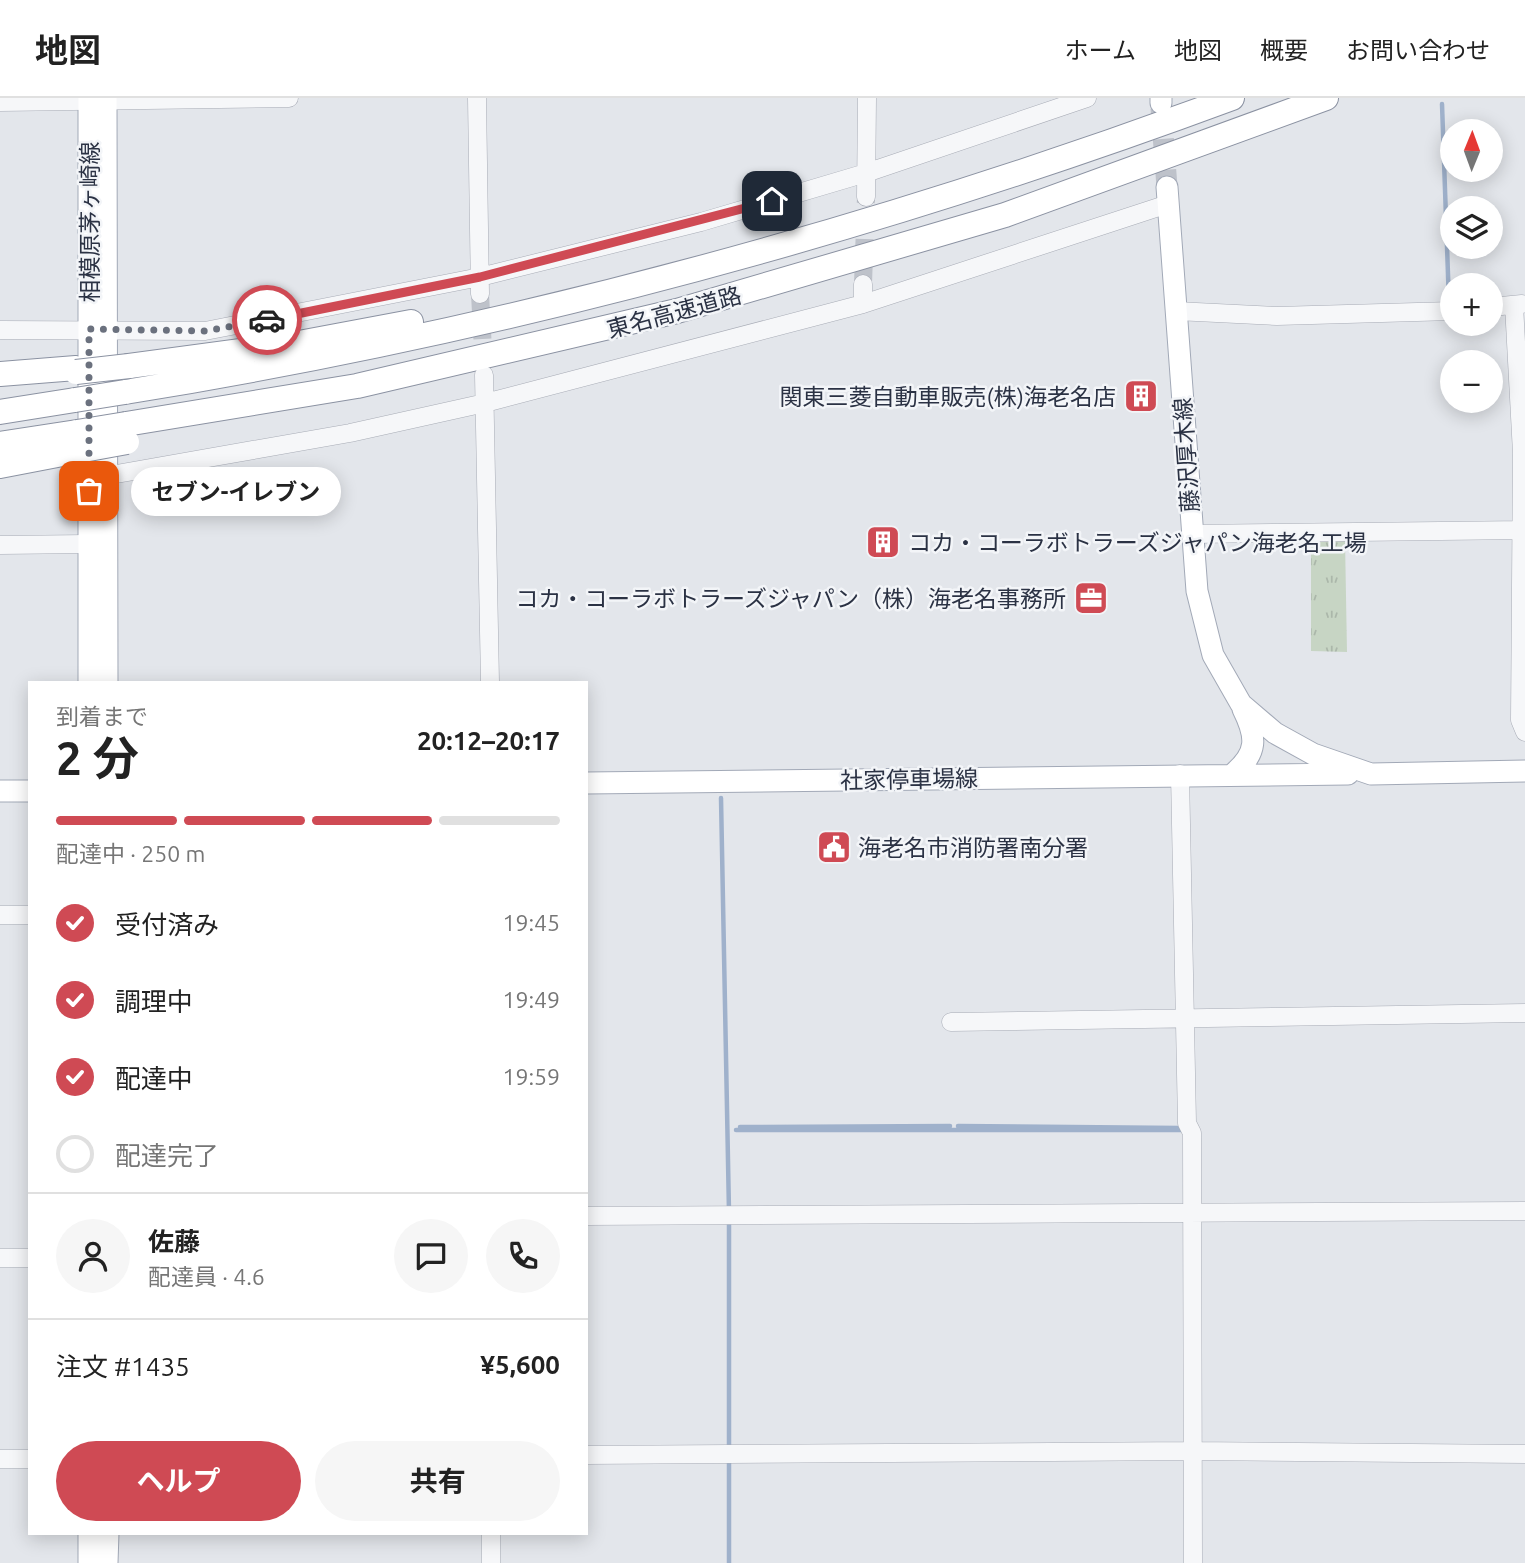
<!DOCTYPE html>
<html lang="ja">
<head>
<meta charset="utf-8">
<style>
	:root { --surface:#fff; --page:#f6f6f6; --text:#222; --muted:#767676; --line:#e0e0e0; --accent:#cf4a54 }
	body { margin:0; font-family:Ubuntu,"Noto Sans JP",sans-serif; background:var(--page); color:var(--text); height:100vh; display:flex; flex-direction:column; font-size:26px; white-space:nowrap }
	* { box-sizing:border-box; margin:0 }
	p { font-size:23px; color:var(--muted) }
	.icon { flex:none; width:38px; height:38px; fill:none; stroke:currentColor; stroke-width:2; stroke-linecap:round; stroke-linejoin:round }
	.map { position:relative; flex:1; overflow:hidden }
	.drawer { position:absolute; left:28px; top:583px; width:560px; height:854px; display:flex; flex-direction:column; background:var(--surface); border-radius:0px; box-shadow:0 4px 18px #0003 }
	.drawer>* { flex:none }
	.needle { width:46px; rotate:1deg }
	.tools { position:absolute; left:1440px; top:21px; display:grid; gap:14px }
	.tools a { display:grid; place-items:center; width:63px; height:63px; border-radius:50%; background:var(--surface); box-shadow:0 4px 18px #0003; font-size:35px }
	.pin { position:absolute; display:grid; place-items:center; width:60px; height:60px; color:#fff; margin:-30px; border-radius:14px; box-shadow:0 4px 10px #0006 }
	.courier { position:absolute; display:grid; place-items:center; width:70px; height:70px; margin:-35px; border:5px solid #cf4a54; border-radius:50%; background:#fff; color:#222; box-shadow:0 2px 9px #0007 }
	.bubble { position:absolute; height:49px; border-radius:24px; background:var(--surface); box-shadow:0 4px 18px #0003; font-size:23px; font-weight:700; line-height:49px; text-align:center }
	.overview em { font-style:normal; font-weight:700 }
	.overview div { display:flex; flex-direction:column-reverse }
	.overview { display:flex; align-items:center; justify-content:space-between; height:119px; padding:0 28px }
	h1 { font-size:46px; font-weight:700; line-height:52px }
	.bar { display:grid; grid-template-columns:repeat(4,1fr); gap:10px 7px; align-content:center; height:84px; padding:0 28px }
	.bar i { height:9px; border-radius:5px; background:var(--line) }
	.bar .selected { background:var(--accent) }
	.bar p { grid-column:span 4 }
	.line { display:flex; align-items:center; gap:18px; padding:0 28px; border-top:2px solid var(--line) }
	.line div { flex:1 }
	.round { display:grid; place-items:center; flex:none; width:74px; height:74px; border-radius:37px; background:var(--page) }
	ol { padding:0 28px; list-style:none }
	li { display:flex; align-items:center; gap:21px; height:77px }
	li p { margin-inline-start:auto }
	li .icon { padding:7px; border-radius:50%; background:var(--accent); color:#fff; stroke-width:4 }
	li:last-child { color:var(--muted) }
	li i { width:38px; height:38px; border:4px solid var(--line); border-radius:50% }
	.action { display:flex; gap:14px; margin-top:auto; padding:14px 28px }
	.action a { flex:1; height:80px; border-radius:42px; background:var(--accent); color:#fff; font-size:28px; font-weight:700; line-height:80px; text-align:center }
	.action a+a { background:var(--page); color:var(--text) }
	header { display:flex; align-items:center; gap:42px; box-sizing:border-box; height:98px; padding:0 35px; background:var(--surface); border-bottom:2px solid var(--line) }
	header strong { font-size:33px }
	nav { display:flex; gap:38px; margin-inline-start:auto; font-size:24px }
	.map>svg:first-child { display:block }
</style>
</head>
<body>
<header>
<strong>地図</strong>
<nav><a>ホーム</a><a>地図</a><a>概要</a><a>お問い合わせ</a></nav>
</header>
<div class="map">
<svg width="1525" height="1465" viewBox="0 0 1525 1465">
	<defs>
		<pattern id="grass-tufts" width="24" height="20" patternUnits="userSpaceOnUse" patternTransform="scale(1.75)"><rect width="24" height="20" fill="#c7d5c4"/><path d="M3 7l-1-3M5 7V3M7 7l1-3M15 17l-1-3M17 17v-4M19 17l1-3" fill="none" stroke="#abb7aa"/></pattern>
	</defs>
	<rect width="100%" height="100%" fill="#e3e6eb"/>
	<path fill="url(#grass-tufts)" d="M1311,442H1345L1347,554L1311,553Z"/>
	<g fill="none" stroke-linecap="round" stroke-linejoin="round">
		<path stroke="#9fb1cb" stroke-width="4.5" d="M1442,6L1449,205
			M721,700L729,1114
			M958,1028L1180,1030
			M740,1029L950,1028
			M736,1032H1183
			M729,1123V1352
			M729,1465V1361"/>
		<path stroke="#bec2ca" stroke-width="18" stroke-dasharray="18 9" stroke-linecap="butt" d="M863,186L866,99
			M480,196L484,270"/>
		<path stroke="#bec2ca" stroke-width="21" stroke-dasharray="21 10" stroke-linecap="butt" d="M1161,10L1167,89"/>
		<g stroke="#a8acb6" stroke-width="19">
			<path id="minor" d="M477,0L480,196
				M0,4L289,0
				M866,99L867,0
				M863,186V206
				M1514,207L1522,355L1520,622L1525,634
				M1491,209L1522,206
				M1176,213L1277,218L1452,213
				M0,232L205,233L480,179L701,124L866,75L1087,0
				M484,277L490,584
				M105,378L350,335L485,305L863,206L1168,106
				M1191,436L1525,432
				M0,447L88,446
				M1180,676L1187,1025L1192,1035L1193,1465
				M0,817H30
				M951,924L1525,915
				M586,1118L1525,1113
				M0,1160H30
				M586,1357L1192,1353L1525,1356
				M0,1361H30
				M491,1465V1435"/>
		</g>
		<g stroke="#a2a9b7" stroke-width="23">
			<path id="major" d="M106,0L107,584
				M1161,0V5
				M1167,89L1197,493L1213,557L1241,606L1275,635L1313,656L1371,676L1525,673
				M89,584V0
				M1233,676C1258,655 1257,639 1243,611
				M586,685L1348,676
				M0,693H30
				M89,1435V1465
				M107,1465L108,1435"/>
		</g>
		<g stroke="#8b92a2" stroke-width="26">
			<path id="highway" d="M129,268L299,245L411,224
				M0,276L76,270
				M125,294C502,233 873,133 1232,0
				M0,314L75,302
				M126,326L357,288L677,213L1005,117L1326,0
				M0,346L77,334
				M0,368L78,353"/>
		</g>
		<use href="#minor" stroke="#f6f7f9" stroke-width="18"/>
		<use href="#major" stroke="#fff" stroke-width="21"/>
		<use href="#highway" stroke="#fff" stroke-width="24"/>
		<g stroke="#8b92a2" stroke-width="26" stroke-linecap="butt">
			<path id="highway-bridge" d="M76,274L129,268
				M75,302L125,294
				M77,334L126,326
				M78,353L127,344"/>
		</g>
		<use href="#highway-bridge" stroke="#fff" stroke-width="24"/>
	</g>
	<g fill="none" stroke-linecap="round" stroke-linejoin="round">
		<path stroke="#6b717e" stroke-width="7" stroke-dasharray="0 12.6" d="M89,393V231L205,233L267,222"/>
		<path stroke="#cf4a54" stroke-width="9" d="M267,222L480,179L772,103"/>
	</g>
	<defs>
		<g id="building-square" transform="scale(1.75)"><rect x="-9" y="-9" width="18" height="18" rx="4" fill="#cf4a54" stroke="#f3f5f8"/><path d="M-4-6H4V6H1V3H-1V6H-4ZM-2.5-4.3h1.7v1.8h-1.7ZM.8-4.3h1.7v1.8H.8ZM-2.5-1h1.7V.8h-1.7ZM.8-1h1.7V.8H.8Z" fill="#fff"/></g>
		<g id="office-square" transform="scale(1.75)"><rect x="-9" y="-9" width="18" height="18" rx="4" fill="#cf4a54" stroke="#f3f5f8"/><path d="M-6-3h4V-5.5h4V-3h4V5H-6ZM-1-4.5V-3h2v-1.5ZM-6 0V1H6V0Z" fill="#fff"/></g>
		<g id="civic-square" transform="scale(1.75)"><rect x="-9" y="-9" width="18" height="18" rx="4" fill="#cf4a54" stroke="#f3f5f8"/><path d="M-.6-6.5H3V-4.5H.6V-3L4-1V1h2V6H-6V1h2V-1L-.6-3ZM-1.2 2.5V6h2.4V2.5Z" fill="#fff"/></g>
	</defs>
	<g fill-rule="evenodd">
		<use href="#building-square" x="1141" y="298"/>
		<use href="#building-square" x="883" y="444"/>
		<use href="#office-square" x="1091" y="500"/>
		<use href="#civic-square" x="834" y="749"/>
	</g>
	<g text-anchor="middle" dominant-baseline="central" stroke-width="5" stroke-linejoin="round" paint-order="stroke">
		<g font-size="23" fill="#2b3244" stroke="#f3f5f8">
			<text transform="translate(89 124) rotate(-90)">相模原茅ヶ崎線</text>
			<text transform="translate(674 214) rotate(-15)">東名高速道路</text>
			<text transform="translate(1186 357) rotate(-94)">藤沢厚木線</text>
			<text transform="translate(909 681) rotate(-1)">社家停車場線</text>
		</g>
		<g font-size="23" fill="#2b3244" stroke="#f3f5f8" text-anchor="end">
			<text x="1116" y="298">関東三菱自動車販売(株)海老名店</text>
			<text x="908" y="444" text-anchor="start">コカ・コーラボトラーズジャパン海老名工場</text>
			<text x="1066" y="500">コカ・コーラボトラーズジャパン（株）海老名事務所</text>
			<text x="858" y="749" text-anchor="start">海老名市消防署南分署</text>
		</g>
	</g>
</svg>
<div class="tools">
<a><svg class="needle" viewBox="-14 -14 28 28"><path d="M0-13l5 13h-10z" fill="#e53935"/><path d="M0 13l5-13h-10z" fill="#767676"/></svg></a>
<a><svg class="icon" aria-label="layers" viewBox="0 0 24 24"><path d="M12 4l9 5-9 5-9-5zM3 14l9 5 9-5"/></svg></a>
<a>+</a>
<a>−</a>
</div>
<div class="pin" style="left:89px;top:393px;background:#ea580c"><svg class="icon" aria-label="bag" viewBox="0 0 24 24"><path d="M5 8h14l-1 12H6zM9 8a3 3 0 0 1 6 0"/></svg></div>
<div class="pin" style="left:772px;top:103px;background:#1f2937"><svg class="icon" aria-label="home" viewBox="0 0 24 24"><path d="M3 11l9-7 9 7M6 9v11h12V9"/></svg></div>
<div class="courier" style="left:267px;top:222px"><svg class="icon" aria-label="car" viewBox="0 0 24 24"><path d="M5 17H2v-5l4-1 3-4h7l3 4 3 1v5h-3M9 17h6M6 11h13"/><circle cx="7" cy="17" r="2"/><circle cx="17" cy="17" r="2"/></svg></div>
<div class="bubble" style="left:131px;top:369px;width:210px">セブン-イレブン</div>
<section class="drawer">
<div class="overview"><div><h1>2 分</h1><p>到着まで</p></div><em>20:12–20:17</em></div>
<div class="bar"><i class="selected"></i><i class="selected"></i><i class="selected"></i><i></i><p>配達中 · 250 m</p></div>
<ol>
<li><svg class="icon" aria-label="check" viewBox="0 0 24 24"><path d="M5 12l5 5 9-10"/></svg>受付済み<p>19:45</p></li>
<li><svg class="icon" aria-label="check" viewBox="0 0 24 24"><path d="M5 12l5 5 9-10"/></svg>調理中<p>19:49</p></li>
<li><svg class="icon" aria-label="check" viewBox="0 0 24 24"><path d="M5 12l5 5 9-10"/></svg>配達中<p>19:59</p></li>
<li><i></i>配達完了</li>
</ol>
<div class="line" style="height:126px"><a class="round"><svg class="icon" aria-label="person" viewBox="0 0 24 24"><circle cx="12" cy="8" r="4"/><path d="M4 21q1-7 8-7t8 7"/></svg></a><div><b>佐藤</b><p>配達員 · 4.6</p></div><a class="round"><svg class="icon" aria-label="chat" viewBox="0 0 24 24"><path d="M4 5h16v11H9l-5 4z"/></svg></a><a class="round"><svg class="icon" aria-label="phone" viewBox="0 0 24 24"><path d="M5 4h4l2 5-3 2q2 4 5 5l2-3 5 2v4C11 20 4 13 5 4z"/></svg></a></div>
<div class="line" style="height:91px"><div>注文 #1435</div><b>¥5,600</b></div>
<div class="action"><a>ヘルプ</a><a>共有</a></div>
</section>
</div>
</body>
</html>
